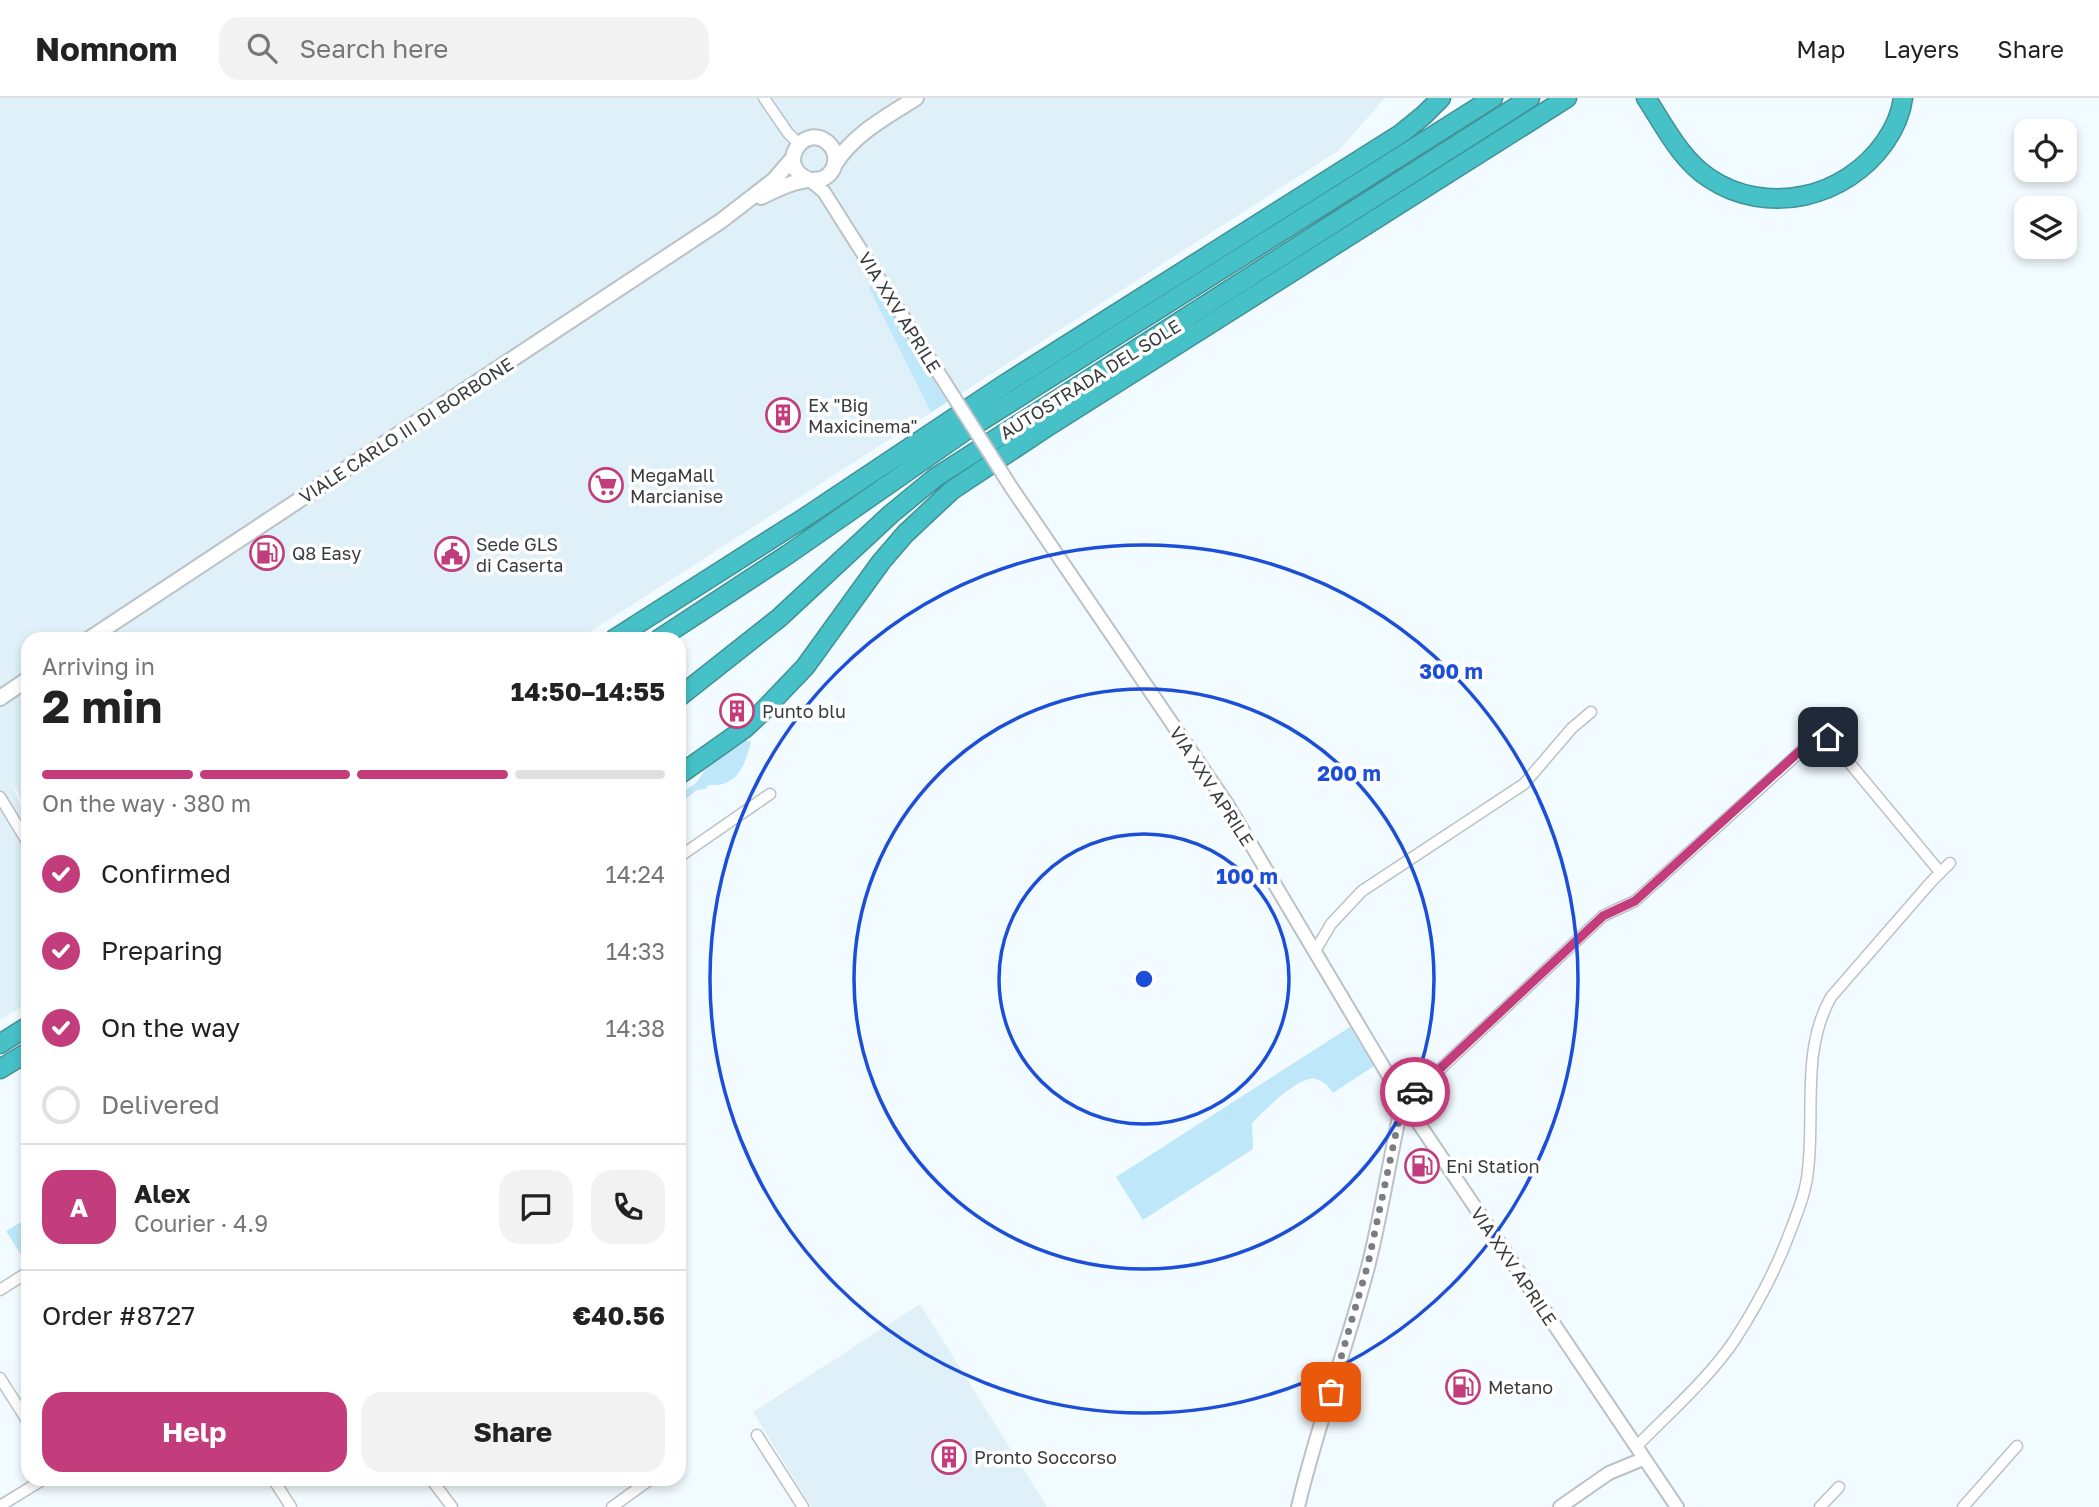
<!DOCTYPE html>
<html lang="en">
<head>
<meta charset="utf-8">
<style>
	:root { --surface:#fff; --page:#f2f2f2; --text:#222; --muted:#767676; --line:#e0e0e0; --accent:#c33c7c }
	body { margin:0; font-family:"Golos Text",sans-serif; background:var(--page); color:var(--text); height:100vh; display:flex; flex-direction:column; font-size:26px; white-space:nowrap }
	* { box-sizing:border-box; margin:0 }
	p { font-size:23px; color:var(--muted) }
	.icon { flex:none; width:38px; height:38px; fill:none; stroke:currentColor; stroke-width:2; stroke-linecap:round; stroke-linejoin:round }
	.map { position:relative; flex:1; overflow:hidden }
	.side { position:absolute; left:21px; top:534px; width:665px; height:854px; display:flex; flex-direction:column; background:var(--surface); border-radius:21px; box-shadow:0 4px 10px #0003 }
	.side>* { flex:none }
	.controls { position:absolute; left:2014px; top:21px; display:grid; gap:14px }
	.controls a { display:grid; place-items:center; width:63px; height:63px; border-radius:14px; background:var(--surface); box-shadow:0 4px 10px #0003; font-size:35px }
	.pin { position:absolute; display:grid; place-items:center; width:60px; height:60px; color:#fff; margin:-30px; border-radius:14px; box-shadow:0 4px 10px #0006 }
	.courier { position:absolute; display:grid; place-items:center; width:70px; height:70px; margin:-35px; border:5px solid #c33c7c; border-radius:50%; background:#fff; color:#222; box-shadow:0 2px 9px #0007 }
	.overview em { font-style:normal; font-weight:700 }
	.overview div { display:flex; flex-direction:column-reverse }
	.overview { display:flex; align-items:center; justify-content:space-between; height:119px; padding:0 21px }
	h1 { font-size:46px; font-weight:700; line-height:52px }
	.bar { display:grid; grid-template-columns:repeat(4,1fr); gap:10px 7px; align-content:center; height:84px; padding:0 21px }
	.bar i { height:9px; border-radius:5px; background:var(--line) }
	.bar .current { background:var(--accent) }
	.bar p { grid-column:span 4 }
	.line { display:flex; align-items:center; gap:18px; padding:0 21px; border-top:2px solid var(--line) }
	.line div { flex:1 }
	.round { display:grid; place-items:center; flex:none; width:74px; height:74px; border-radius:21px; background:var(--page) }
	ol { padding:0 21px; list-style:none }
	li { display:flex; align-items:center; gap:21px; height:77px }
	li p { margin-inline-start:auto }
	li .icon { padding:7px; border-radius:50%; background:var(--accent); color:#fff; stroke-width:4 }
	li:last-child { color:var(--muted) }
	li i { width:38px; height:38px; border:4px solid var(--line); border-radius:50% }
	.cta { display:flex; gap:14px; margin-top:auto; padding:14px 21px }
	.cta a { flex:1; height:80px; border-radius:21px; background:var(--accent); color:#fff; font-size:28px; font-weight:700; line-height:80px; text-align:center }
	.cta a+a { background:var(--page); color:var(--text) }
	header { display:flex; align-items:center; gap:42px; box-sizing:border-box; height:98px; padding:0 35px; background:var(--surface); border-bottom:2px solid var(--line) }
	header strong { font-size:33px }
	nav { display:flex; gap:38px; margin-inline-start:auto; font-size:24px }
	.search { width:490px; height:63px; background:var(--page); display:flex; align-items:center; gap:18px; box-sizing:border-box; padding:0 24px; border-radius:21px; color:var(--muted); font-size:26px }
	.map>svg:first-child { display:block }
</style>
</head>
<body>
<header>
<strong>Nomnom</strong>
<div class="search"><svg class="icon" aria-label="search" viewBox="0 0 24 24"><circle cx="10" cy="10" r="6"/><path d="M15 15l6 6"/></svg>Search here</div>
<nav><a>Map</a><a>Layers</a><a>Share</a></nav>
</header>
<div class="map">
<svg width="2099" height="1409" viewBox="0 0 2099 1409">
	<rect width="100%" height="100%" fill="#f2fbff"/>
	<path fill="#dff0f8" d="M0,0H1385L1338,53L579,541H28V708L13,688L28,730V905L0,922Z
		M920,1206L1047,1409H811L753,1314Z"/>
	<path fill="#bee8fa" d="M868,188H876L947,304L931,314Z
		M744,641L751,644C745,667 738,689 709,687L705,691L697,692L679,706V697L696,685L705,672Z
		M1350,929L1374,968L1333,995C1329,989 1324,983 1316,981C1300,976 1263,1014 1252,1025L1253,1051L1143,1122L1116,1079Z
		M28,1120V1168L6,1133Z"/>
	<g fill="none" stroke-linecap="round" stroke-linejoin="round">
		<g stroke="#bac2c6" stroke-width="13">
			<path id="minor" d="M764,0L788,35L799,46
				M0,699L28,745
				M679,759L770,696
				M1315,853L1331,826L1362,793L1524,686L1572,630L1591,614
				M1405,1004L1603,818L1635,803L1819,637L1828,639L1833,645L1940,774
				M0,1192L28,1174
				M0,1280L28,1324
				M757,1337L803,1409
				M1636,1349C1668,1316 1708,1281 1734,1243C1756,1209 1776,1172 1790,1134C1798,1113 1806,1094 1808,1072C1815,1015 1801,952 1831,899L1931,784L1950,765
				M273,1381L291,1409
				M431,1381L452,1409
				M0,1408L44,1381
				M612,1409L651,1381
				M1820,1409L1839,1389
				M1963,1409L2017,1348"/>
		</g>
		<g stroke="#bac2c6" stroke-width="16">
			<path id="tertiary" d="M810,82L824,94L945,285
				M1011,389L1227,706L1403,1002L1677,1409
				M1298,1409C1317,1328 1347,1249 1368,1169C1382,1114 1390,1057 1403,1002
				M1560,1409L1609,1375L1643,1361"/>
		</g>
		<g stroke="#bac2c6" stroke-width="18">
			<path id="secondary" d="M835,66C854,36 886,19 916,0
				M761,99C774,93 788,85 802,83C809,81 817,83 824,80C830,77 835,70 835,63C836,56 833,49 827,44C803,25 774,69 810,82
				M89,541L721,123L774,82L793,60
				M0,600L28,581"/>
		</g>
		<g stroke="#419297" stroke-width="21">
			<path id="motorway" d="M1646,0C1664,27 1681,62 1709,80C1767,119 1846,100 1885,44C1894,31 1901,16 1903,0
				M614,541L804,420L1005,286L1402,35L1424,17L1441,0
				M659,541L787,457L965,333L1493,0
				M679,599L779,520L891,416L936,379L1530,0
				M679,677L744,631L760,616L805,569L881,464L905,436L952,392L1047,329L1567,0
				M0,946L28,928
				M0,971L28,954"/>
		</g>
		<use href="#minor" stroke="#fff" stroke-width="10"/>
		<use href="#tertiary" stroke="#fff" stroke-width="12"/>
		<use href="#secondary" stroke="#fff" stroke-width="14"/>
		<use href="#motorway" stroke="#46c1c7" stroke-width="18"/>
		<g stroke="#bac2c6" stroke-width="16" stroke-linecap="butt">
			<path id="tertiary-bridge" d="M945,285L1011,389"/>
		</g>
		<use href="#tertiary-bridge" stroke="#fff" stroke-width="12"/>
	</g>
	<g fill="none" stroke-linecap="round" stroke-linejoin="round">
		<path stroke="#797e81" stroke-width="7" stroke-dasharray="0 12.6" d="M1331,1294L1368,1166L1403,1002L1405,1004L1415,994"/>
		<path stroke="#c33c7c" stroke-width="9" d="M1415,994L1603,818L1635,803L1813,641L1819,637L1828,639"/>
	</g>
	<g fill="none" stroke="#1d4ed8" stroke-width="3.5">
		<circle cx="1144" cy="881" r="145"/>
		<circle cx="1144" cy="881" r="290"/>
		<circle cx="1144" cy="881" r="434"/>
	</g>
	<defs>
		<g id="building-ring" transform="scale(1.75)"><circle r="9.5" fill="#fff" stroke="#c33c7c" stroke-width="1.5"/><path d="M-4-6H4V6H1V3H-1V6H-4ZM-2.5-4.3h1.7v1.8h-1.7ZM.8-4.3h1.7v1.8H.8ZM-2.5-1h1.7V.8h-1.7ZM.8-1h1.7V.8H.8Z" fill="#c33c7c"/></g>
		<g id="supermarket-ring" transform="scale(1.75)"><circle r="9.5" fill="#fff" stroke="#c33c7c" stroke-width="1.5"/><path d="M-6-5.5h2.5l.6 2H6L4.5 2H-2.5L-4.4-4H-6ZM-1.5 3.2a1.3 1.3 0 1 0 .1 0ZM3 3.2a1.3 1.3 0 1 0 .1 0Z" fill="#c33c7c"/></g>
		<g id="fuel-ring" transform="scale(1.75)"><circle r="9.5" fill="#fff" stroke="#c33c7c" stroke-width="1.5"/><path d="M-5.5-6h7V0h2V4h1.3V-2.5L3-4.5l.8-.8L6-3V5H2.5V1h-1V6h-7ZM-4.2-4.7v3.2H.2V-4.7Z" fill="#c33c7c"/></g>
		<g id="civic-ring" transform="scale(1.75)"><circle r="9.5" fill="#fff" stroke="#c33c7c" stroke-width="1.5"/><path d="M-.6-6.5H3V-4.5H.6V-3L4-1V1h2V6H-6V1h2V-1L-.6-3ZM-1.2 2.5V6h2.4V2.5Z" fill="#c33c7c"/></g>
	</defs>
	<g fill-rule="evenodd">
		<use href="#building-ring" x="783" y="317"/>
		<use href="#supermarket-ring" x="606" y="387"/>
		<use href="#fuel-ring" x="267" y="455"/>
		<use href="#civic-ring" x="452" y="456"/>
		<use href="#building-ring" x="737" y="613"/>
		<use href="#fuel-ring" x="1422" y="1068"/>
		<use href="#fuel-ring" x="1463" y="1289"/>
		<use href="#building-ring" x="949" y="1359"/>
	</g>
	<g text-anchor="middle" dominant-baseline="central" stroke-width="7" stroke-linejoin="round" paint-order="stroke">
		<g font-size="18" fill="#383b3d" stroke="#fff">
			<text transform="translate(900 214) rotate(58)">VIA XXV APRILE</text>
			<text transform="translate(1090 281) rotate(-32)">AUTOSTRADA DEL SOLE</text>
			<text transform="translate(406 332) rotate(-33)">VIALE CARLO III DI BORBONE</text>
			<text transform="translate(1212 688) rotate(57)">VIA XXV APRILE</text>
			<text transform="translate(1514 1168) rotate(56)">VIA XXV APRILE</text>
		</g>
		<g font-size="18" fill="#383b3d" stroke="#fff" text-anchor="start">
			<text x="808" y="307">Ex "Big<tspan x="808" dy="21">Maxicinema"</tspan></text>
			<text x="630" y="377">MegaMall<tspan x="630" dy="21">Marcianise</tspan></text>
			<text x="476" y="446">Sede GLS<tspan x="476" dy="21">di Caserta</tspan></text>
			<text x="292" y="455">Q8 Easy</text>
			<text x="762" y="613">Punto blu</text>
			<text x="1446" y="1068">Eni Station</text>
			<text x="1488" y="1289">Metano</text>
			<text x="974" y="1359">Pronto Soccorso</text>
		</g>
	</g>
	<circle cx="1144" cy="881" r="10" fill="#1d4ed8" stroke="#fff" stroke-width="3.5"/>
	<g font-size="21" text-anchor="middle" font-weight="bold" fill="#1d4ed8" stroke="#fff" stroke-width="7" stroke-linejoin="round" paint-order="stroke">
		<text x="1451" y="581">300 m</text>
		<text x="1349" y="683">200 m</text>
		<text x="1247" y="786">100 m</text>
	</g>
</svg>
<div class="controls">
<a><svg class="icon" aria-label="locate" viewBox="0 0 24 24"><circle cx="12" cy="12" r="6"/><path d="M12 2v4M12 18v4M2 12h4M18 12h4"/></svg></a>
<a><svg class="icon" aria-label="layers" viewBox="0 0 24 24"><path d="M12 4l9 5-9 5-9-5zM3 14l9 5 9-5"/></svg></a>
</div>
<div class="pin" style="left:1331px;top:1294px;background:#ea580c"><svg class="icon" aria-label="bag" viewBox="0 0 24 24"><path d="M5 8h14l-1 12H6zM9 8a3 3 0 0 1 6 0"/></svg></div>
<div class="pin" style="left:1828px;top:639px;background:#1f2937"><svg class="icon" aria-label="home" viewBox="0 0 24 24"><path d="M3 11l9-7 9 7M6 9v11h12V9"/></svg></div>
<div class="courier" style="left:1415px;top:994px"><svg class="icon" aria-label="car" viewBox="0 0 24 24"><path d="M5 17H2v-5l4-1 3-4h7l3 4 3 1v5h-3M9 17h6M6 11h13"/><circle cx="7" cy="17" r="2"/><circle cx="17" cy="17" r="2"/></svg></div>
<section class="side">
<div class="overview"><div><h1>2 min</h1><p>Arriving in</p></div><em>14:50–14:55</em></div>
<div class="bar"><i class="current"></i><i class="current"></i><i class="current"></i><i></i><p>On the way · 380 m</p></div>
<ol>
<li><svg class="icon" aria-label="check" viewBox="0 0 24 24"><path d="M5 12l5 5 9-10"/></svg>Confirmed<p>14:24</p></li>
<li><svg class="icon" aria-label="check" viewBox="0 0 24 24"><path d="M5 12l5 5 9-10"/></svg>Preparing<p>14:33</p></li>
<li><svg class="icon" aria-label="check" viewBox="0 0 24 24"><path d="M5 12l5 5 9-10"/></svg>On the way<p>14:38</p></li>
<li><i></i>Delivered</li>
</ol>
<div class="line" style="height:126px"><b class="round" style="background:var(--accent);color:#fff">A</b><div><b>Alex</b><p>Courier · 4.9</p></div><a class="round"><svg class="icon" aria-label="chat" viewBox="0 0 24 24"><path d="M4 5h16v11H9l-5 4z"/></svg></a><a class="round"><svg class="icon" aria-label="phone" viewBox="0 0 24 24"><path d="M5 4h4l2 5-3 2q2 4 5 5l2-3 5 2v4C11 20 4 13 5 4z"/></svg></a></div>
<div class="line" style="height:91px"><div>Order #8727</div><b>€40.56</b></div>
<div class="cta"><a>Help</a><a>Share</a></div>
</section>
</div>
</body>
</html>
